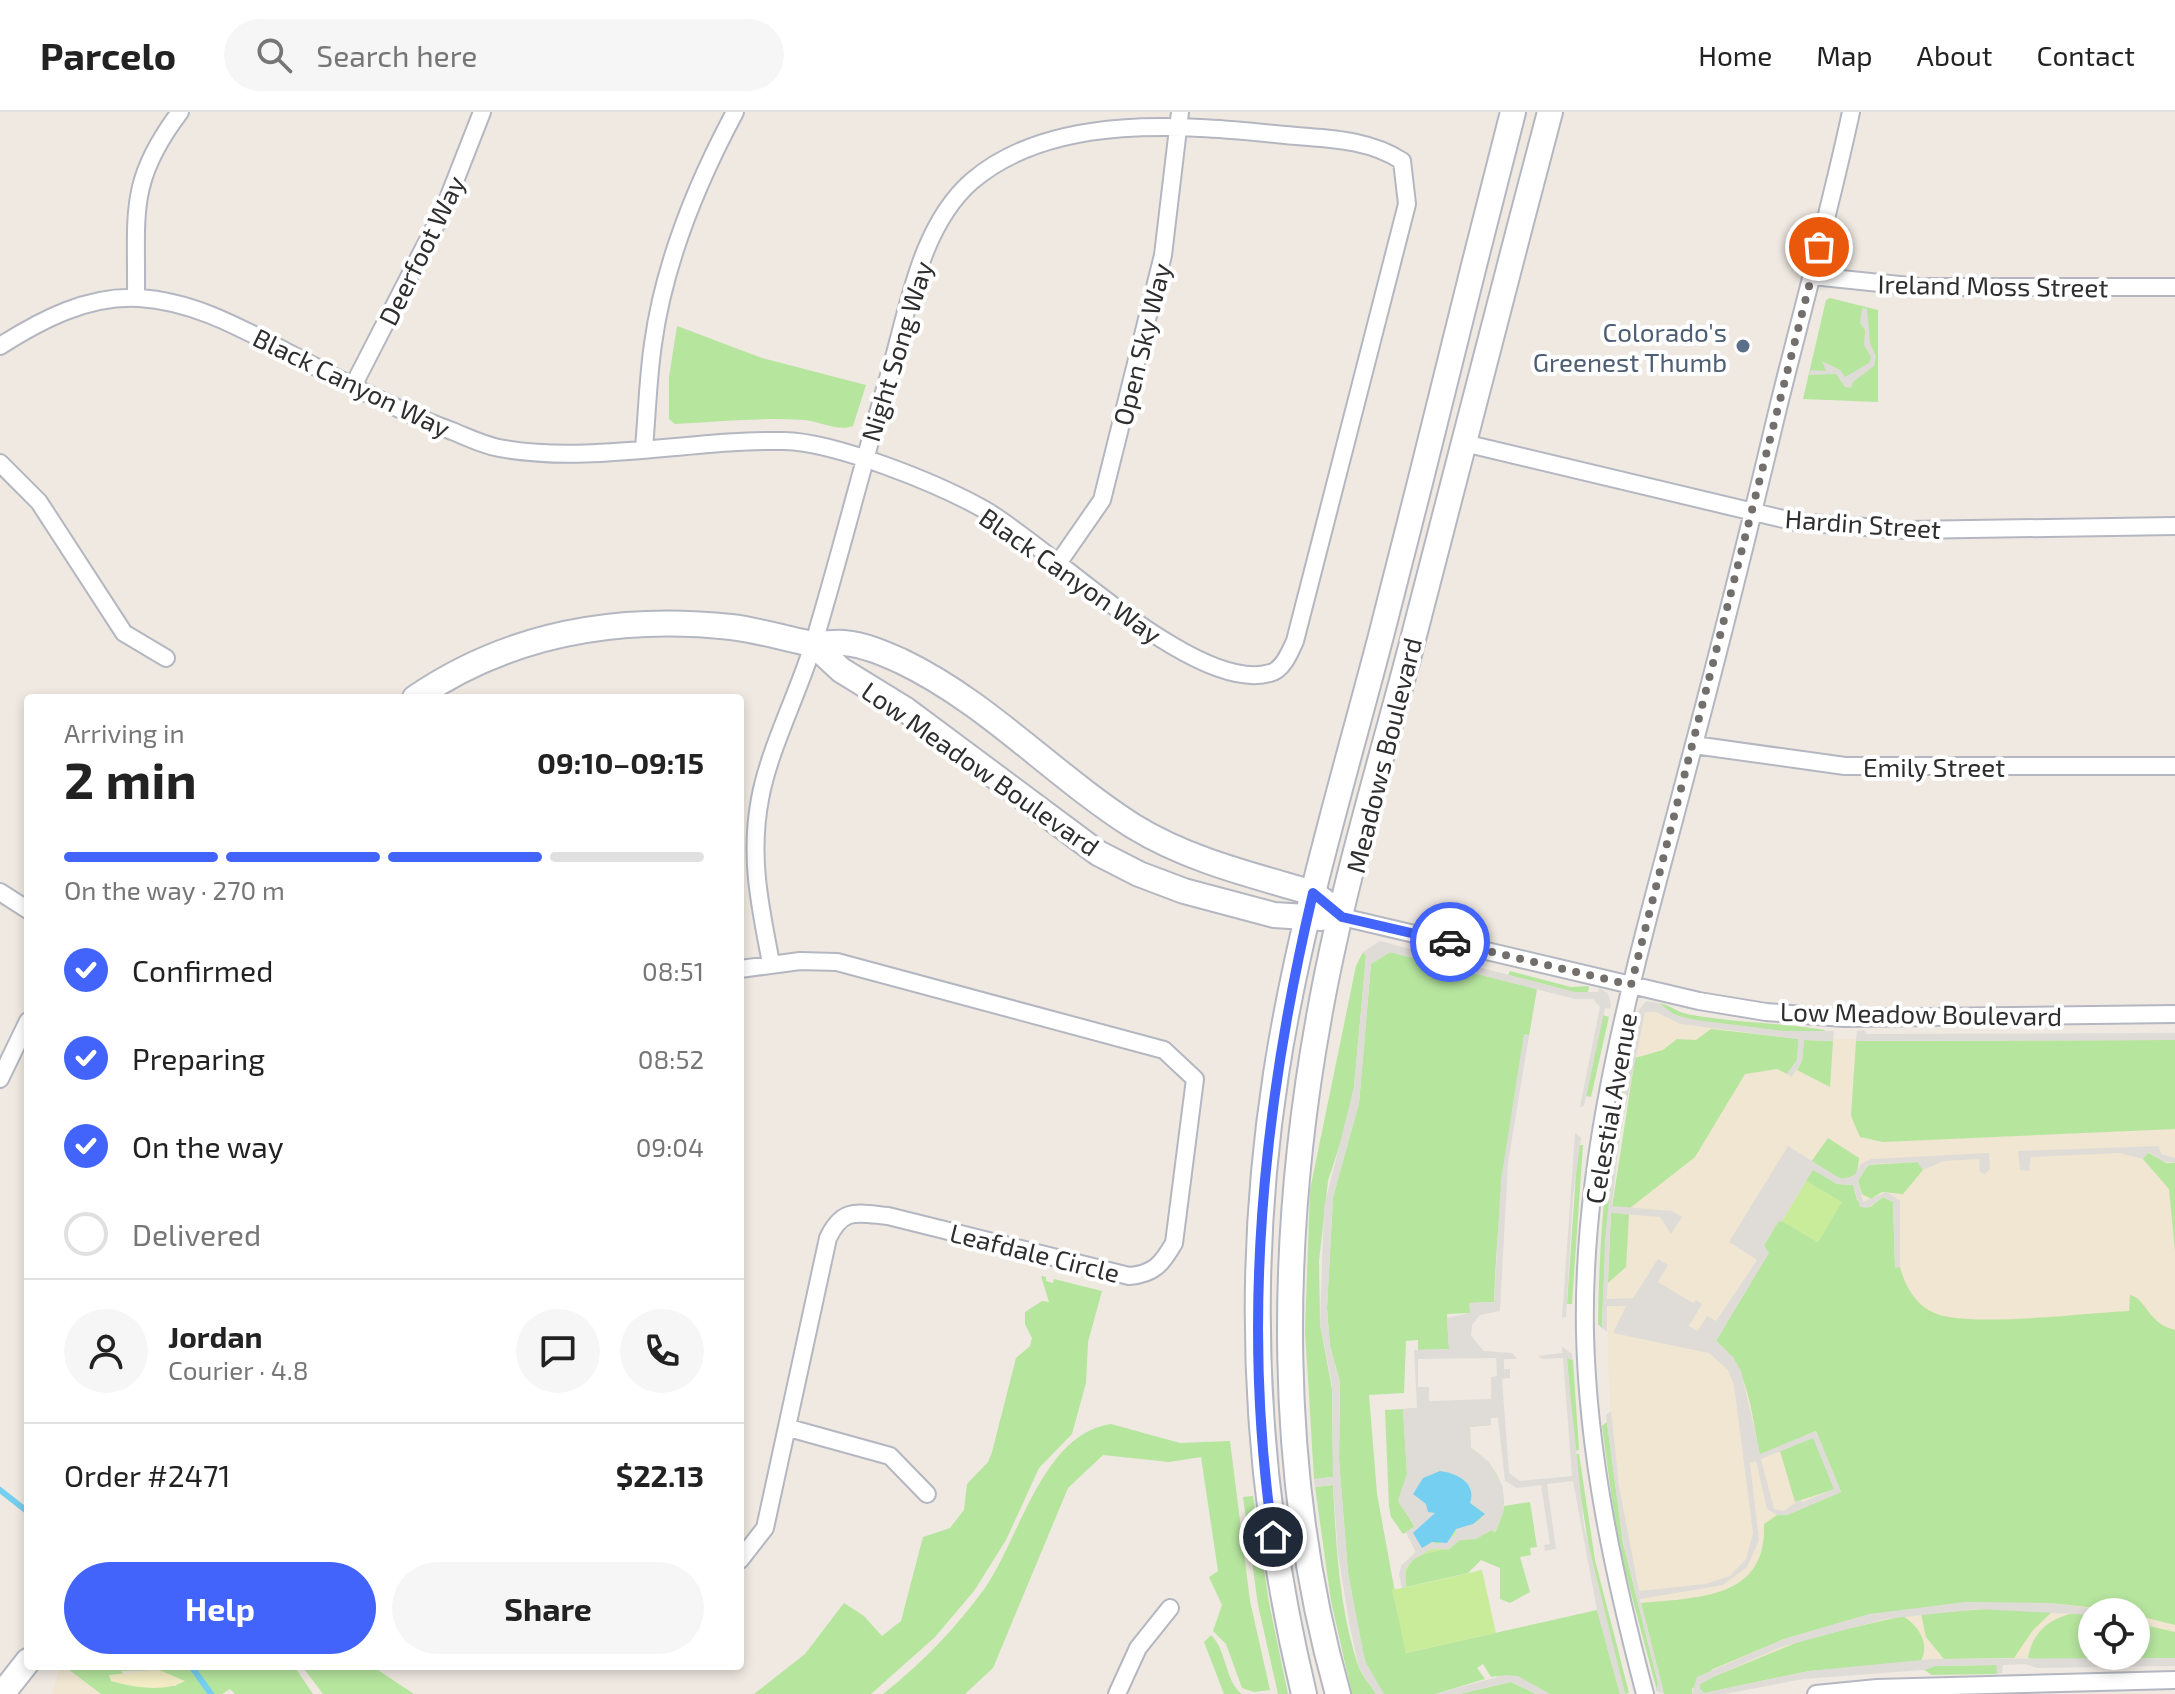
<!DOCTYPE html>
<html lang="en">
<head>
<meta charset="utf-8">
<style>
	:root { --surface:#fff; --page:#f6f6f6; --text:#222; --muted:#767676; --line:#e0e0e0; --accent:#4264fb }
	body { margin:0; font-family:"Exo 2",sans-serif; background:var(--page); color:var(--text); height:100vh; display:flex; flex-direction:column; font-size:30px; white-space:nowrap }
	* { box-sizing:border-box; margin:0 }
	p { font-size:26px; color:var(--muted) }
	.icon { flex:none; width:44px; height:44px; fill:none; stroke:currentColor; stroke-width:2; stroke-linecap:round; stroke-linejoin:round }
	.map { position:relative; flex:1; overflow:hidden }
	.sheet { position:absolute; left:24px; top:582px; width:720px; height:976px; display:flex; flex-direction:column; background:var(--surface); border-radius:8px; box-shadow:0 4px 12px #0003 }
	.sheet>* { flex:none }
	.controls { position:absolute; left:2078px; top:1486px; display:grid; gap:16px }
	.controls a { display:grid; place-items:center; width:72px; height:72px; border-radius:50%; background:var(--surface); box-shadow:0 4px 12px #0003; font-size:40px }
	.pin { position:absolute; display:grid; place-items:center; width:68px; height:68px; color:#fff; margin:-34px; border:4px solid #fff; border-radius:50%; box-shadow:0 2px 8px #0007 }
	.courier { position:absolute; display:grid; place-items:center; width:80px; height:80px; margin:-40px; border:6px solid #4264fb; border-radius:50%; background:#fff; color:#222; box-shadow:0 2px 10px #0007 }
	.summary em { font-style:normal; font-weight:700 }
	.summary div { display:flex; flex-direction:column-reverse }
	.summary { display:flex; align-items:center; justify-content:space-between; height:136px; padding:0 40px }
	h1 { font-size:52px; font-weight:700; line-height:60px }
	.bar { display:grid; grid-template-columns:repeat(4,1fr); gap:12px 8px; align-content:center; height:96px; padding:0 40px }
	.bar i { height:10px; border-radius:6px; background:var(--line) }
	.bar .active { background:var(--accent) }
	.bar p { grid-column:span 4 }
	.line { display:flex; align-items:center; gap:20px; padding:0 40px; border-top:2px solid var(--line) }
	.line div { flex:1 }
	.round { display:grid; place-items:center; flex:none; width:84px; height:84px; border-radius:42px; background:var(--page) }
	ol { padding:0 40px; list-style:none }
	li { display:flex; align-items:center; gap:24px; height:88px }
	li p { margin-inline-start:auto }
	li .icon { padding:8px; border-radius:50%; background:var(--accent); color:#fff; stroke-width:4 }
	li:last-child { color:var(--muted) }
	li i { width:44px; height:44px; border:4px solid var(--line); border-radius:50% }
	.button { display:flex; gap:16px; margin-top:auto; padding:16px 40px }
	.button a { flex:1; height:92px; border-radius:48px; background:var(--accent); color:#fff; font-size:32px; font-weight:700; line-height:92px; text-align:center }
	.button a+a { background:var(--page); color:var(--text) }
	header { display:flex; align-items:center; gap:48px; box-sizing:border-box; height:112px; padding:0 40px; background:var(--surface); border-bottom:2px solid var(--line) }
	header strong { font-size:38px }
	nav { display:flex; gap:44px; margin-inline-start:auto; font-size:28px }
	.search { width:560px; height:72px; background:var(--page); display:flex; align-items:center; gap:20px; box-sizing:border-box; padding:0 28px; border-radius:44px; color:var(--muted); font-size:30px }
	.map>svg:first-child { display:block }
</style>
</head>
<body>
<header>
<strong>Parcelo</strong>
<div class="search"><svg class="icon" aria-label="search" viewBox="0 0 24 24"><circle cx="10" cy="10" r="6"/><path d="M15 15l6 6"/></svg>Search here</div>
<nav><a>Home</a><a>Map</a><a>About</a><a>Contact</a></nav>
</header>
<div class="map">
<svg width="2175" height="1582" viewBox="0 0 2175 1582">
	<rect width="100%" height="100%" fill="#efe9e1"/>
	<path fill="#f0e6d1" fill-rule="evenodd" d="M1645,900H1656L1680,912L1801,927L2175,928V1546L1932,1547L1865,1553L1700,1582H1664L1627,1426L1611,1311L1608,1249L1609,1136L1631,964ZM2092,1500H2136V1544H2092Z
		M60,1554H64L101,1582H52Z"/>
	<path fill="#b6e59e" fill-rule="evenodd" d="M1830,186L1878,198V290L1803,287L1826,188Z
		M677,214L762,246L866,273L853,314C840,320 818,309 804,308C761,305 718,310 675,312L669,307V265Z
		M1363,840L1366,844L1354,975L1348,1007L1328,1069L1319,1149L1320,1212L1332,1277L1333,1365L1314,1367L1305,1219L1310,1078L1356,854Z
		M1390,840L1537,877L1529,924L1525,922C1509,1012 1497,1099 1494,1190L1470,1191V1201L1447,1202L1449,1237L1418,1238V1228L1406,1229L1404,1281L1369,1283L1377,1382L1406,1541L1597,1498L1620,1582C1599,1582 1570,1582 1550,1582C1526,1575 1525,1560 1491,1565L1483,1552L1477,1556L1485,1567L1435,1582H1384L1367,1556L1362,1537L1348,1461L1339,1348L1340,1270L1330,1234L1327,1196L1333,1085L1359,991L1371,852Z
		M1510,859L1571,875L1589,874L1588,880H1574L1508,863Z
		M1659,891C1670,893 1677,900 1687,902C1733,911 1779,910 1825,918L1823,922C1790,920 1674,917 1659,891Z
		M1603,903L1609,905L1591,985L1586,984Z
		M1635,903L1639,904C1616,1008 1605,1110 1602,1216L1598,1212C1599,1107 1610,1005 1635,903Z
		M1711,917L1799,927L1797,948L1787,962L1777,957L1745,962L1695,1045L1630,1096L1612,1095L1635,946L1663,938L1677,927L1696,928Z
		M1804,928L1833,929L1830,975L1797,958L1802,949Z
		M2175,928V1017L1883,1030L1860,1025L1851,1004L1856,929Z
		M1828,1026L1859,1046L1857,1061C1840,1075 1826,1060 1811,1050Z
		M1578,1033H1583L1572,1192H1567Z
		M2147,1040L2166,1051H2175V1138L2169,1077L2143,1047Z
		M1918,1050L1923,1058L1903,1082L1882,1080L1871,1087L1862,1082L1858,1069L1868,1053Z
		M1813,1057L1837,1072L1853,1073L1857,1088L1870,1095L1883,1085L1893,1090L1895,1155H1900C1905,1175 1917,1195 1937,1202C1971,1215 2087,1201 2129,1199L2130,1183C2147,1187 2147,1211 2175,1218V1513L2136,1503V1500L2049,1491L1870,1502L1784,1527L1713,1557L1692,1577V1582H1664L1641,1491C1697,1485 1767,1488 1764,1412L1777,1403H1787L1841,1380L1816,1319L1760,1343C1751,1302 1750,1256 1716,1229L1768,1142L1764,1133L1778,1110L1782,1109L1818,1130L1841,1090L1806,1069Z
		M1611,1100L1629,1102L1626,1155L1608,1171Z
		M1041,1164L1046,1165V1169L1053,1171L1054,1167L1102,1179L1088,1230L1086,1271L1072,1322L1039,1356L1006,1428L974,1479L935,1525L871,1582H754L805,1542L844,1491L864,1504L882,1524L901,1509L923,1425L950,1416L964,1398L967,1372L988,1350L992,1340L1016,1246L1030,1234L1032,1226L1025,1212V1200L1042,1189L1049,1190Z
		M1567,1246L1573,1248L1579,1338L1574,1339Z
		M1403,1297L1407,1363L1398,1389L1415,1415L1403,1422L1391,1405L1389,1395L1385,1298Z
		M1607,1310L1623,1431L1658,1571L1657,1579L1618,1432L1602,1314Z
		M1111,1312L1180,1331L1230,1329L1250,1489L1270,1578L1254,1580L1242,1576L1226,1532L1213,1519L1222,1493L1209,1465L1218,1459L1201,1345L1169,1350L1103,1343L1068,1376L993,1556L965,1582H883C922,1551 956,1516 985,1476C1020,1425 1043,1321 1111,1312Z
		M1813,1325L1835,1377L1795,1390L1780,1339Z
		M1574,1342H1579L1595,1448L1629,1581L1625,1582L1591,1449Z
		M1333,1373C1336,1433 1339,1498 1359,1556C1363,1565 1371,1573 1376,1582H1352L1331,1489L1315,1375Z
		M1253,1384L1269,1491L1288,1582H1278L1258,1493L1243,1385Z
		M1530,1390L1537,1435L1530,1436L1531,1443L1520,1445L1530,1480L1510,1491L1500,1487V1456L1481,1448L1468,1461L1406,1475C1401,1444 1425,1440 1449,1437L1460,1428L1480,1425L1503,1401L1504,1394Z
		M1999,1496L2053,1499L2033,1518L2014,1546L1944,1547L1926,1525L1921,1502Z
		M2077,1501L2092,1503V1544H2136V1511L2175,1520V1546L2043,1549L2028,1546C2032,1520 2052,1504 2077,1501Z
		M1903,1504C1919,1514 1931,1533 1920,1550L1809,1559L1704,1581L1700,1577V1572L1713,1565L1808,1526Z
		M1211,1523C1228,1540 1224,1568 1242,1582H1224L1204,1530Z
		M1997,1553V1562L1932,1563L1924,1558L1935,1554Z
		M64,1554H294L313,1582H235L230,1577L222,1582H101ZM159,1558L177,1574H134L121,1559Z
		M302,1554H372L414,1582H323Z
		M1511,1570L1536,1582H1459Z"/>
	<path fill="#f3ecc5" d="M159,1558L185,1569C164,1581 132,1575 111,1569L109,1563Z"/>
	<path fill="#c9ec9a" d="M1806,1069L1842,1090L1818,1130L1782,1109Z
		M1417,1290L1498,1305L1491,1306V1313L1470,1315L1471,1336C1501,1355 1514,1388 1495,1421L1492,1418L1476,1427L1460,1428L1449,1437C1426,1440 1399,1444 1407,1475L1482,1458L1496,1521L1406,1541L1392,1478L1402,1476L1401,1454L1416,1440L1406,1420L1415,1414L1398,1389L1407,1362L1403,1297L1417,1296Z"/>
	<path fill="#dfdcd8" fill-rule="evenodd" d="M1862,196L1867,197L1870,231L1876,244L1874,254L1853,270L1851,276L1845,275L1836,262L1809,263L1811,258L1826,259L1822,249L1840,258L1845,265L1869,251L1871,245L1864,233L1865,218L1860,211Z
		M1380,829L1574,880H1598L1599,876L1608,881L1611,893L1610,897L1605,896L1584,994L1580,995L1600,895L1593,887H1575L1390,840L1371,852L1359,991L1333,1085L1327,1196L1330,1234L1340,1270L1339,1348L1348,1461L1365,1549L1384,1582H1376L1359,1556L1350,1515L1338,1442L1333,1373L1315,1375L1314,1367L1333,1365L1332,1273L1320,1211L1324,1095L1354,975L1366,844L1363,840Z
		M1646,889L1659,891L1675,903L1696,908L1784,919H1834L1833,929L1804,928L1802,949L1792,965L1787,962L1797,948L1798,927L1680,912L1656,900H1645L1619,1029L1612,1094L1672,1099L1682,1105L1671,1122L1660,1105L1611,1101L1607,1187L1633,1186L1658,1147L1668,1153L1658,1170L1693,1191L1696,1188L1702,1192L1689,1214L1698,1219L1707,1204L1716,1209L1757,1148L1729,1130L1788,1034L1841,1067L1854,1064L1861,1052L1871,1047L1989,1041L1990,1057L1985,1062L1980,1060L1979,1047L1944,1049L1923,1058L1917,1050L1871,1052L1866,1056L1858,1069L1863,1090L1887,1080L1900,1089V1155L1895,1156L1893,1090L1883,1085L1867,1096L1860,1095L1853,1073L1837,1072L1813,1058L1782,1109L1778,1110L1764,1133L1769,1141L1716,1229L1733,1245L1741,1259L1760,1342L1816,1319L1841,1380L1787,1403H1777L1767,1397L1756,1349L1750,1351L1759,1428L1747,1455L1723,1473L1640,1487L1664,1582L1656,1579L1658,1571L1623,1431L1606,1303L1611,1299L1619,1374L1639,1479L1705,1472L1730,1464L1746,1447L1753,1421L1734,1273L1728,1258L1709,1241L1613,1221L1626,1194H1607V1220L1602,1216L1605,1127L1617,1012L1639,904L1635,903ZM1813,1326L1834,1377L1803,1390L1799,1388L1784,1399L1774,1397L1761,1347Z
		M1864,918L1867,922L2175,921V928L1856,929L1857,919Z
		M1524,922L1529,924L1508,1051L1500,1199L1480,1203L1472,1213L1471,1224L1484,1239L1512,1241L1517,1247H1504V1257H1510V1266L1502,1267L1509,1361L1520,1369L1572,1364L1563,1246L1542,1247L1538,1244L1562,1241V1234L1572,1242L1573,1248L1567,1246L1568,1259L1584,1414L1625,1582H1620L1597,1498L1573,1369L1547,1372L1556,1437L1545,1439L1544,1433L1550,1432L1541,1373L1517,1376L1505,1369L1498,1306H1491V1313L1470,1315L1471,1336L1489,1350L1503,1375V1401L1495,1421L1492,1418L1476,1427L1460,1428L1449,1437H1431L1411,1449L1405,1458L1406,1475L1402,1476L1399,1463L1401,1454L1416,1440L1406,1420L1415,1414L1398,1389L1407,1362L1403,1297L1417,1296L1414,1238L1449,1237L1447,1206L1470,1201L1469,1191L1494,1190L1501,1068ZM1496,1246L1497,1264L1491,1265V1287L1429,1289V1275H1418V1247ZM1470,1391L1484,1401L1480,1408L1456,1417L1455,1423L1437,1432L1432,1430L1422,1435L1414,1422L1436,1402L1427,1392Z
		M1575,1021L1581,1026L1573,1084L1566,1205L1562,1206Z
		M2159,1034L2161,1042L2175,1046V1051L2162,1049L2149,1040L2143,1047L2119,1041L2031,1045L2029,1059L2020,1058L2018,1039Z
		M1965,1490L2049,1491L2121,1500H2092V1503L1979,1497L1885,1507L1781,1535L1713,1565L1700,1572V1577L1704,1581L1809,1559L1931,1547L2175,1546V1554L2037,1556L2025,1552L2003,1553L2002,1561L1997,1562L1996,1553L1935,1554L1924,1558L1803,1567L1725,1582H1692L1697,1565L1784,1527L1870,1502Z
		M1505,1563L1518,1564L1550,1582H1536L1511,1570L1459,1582H1435Z"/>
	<path fill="#75cff0" d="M1440,1359C1457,1361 1477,1371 1470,1391L1485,1402L1473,1412L1456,1417L1447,1431L1432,1430L1422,1436L1413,1421L1435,1401L1428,1400L1426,1392L1413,1382L1423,1366Z"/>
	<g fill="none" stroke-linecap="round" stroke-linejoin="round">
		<path stroke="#75cff0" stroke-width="6" d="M0,1378L28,1400
			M191,1554L211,1582"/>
		<g stroke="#b4b7c1" stroke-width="20">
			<path id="street" d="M1812,164L1919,175H2175
				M136,185C137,102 127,70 180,0
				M0,234C41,208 88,183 139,186C192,189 239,215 285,239C340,267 394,298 452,319C467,325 483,333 499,336C590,353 692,327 784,329C836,330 939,372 985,398C1050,435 1196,583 1270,561C1283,558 1290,540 1295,529L1407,92L1402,49C1367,26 1325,27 1285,23C1187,13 1053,0 972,69C920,114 908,198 890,260C863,350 841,441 814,530C799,580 769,637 760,687C749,745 760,794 771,851
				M353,274L444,97L482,0
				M1464,331L1796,410L1906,418L2175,414
				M644,336C647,302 648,266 653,232C664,151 697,71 735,0
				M0,351L39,390L124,521L166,546
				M1059,450L1102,388L1163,143L1180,0
				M1694,633L1845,654H2175
				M0,780L28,798
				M1342,805L1699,889L1766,900L1844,906L2175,902
				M740,857L800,849L837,850L1164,938L1195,967L1174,1131C1162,1152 1154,1162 1129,1164L888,1104C857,1101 843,1095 828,1126L765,1416L740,1448
				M0,967L28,909
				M789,1316L890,1344L927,1382
				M1117,1582L1138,1536L1170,1496
				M1645,1582C1614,1464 1588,1345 1585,1222C1581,1029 1640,840 1688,655C1720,535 1750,414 1779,292C1803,195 1830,98 1851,0
				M1816,1582L1877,1576L2175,1568"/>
		</g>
		<g stroke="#b4b7c1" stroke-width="28">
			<path id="secondary" d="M813,532L841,558L906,598L1098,741L1139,762L1184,779L1274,803L1322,806
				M415,586C510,521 618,503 731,515C757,518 783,526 808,531C820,533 832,530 844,531C865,533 883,541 901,549C987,590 1053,663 1133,714C1188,748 1252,763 1313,781L1325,790
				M2,1582L28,1549
				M1304,1582C1255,1378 1244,1169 1276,962C1299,812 1344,666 1382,520C1427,347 1468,173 1513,0
				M1338,1582C1276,1364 1279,1126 1319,905C1341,780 1379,657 1411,535C1457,356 1503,178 1550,0"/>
		</g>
		<use href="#street" stroke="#fff" stroke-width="16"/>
		<use href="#secondary" stroke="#fff" stroke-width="24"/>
	</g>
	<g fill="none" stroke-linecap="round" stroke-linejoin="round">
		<path stroke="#726f6d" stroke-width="8" stroke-dasharray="0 14.4" d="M1450,830L1631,873L1819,135"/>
		<path stroke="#4264fb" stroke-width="10" d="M1273,1425C1241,1208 1263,993 1313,781L1342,805L1450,830"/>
	</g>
	<circle fill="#5c6f8a" stroke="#fff" stroke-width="3" cx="1743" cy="234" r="8"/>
	<g text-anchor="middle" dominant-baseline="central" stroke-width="8" stroke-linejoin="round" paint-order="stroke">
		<g font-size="26" fill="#2e2e2e" stroke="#fff">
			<text transform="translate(421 138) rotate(-64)">Deerfoot Way</text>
			<text transform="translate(1993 173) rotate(1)">Ireland Moss Street</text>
			<text transform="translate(1141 232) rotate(-76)">Open Sky Way</text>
			<text transform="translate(896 239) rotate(-73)">Night Song Way</text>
			<text transform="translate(352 270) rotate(26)">Black Canyon Way</text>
			<text transform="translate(1863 411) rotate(4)">Hardin Street</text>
			<text transform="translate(1071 463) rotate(35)">Black Canyon Way</text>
			<text transform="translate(1383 643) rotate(-76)">Meadows Boulevard</text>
			<text x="1934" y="654">Emily Street</text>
			<text transform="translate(981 656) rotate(35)">Low Meadow Boulevard</text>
			<text transform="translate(1921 901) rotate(1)">Low Meadow Boulevard</text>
			<text transform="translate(1610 996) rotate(-80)">Celestial Avenue</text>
			<text transform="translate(1035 1140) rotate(14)">Leafdale Circle</text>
		</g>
		<g font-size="26" fill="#4e5e75" stroke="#fff" text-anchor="end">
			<text x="1727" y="219">Colorado's<tspan x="1727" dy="30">Greenest Thumb</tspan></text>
		</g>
	</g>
</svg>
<div class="controls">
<a><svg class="icon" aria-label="locate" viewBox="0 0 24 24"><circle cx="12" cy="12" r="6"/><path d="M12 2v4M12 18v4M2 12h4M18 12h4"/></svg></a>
</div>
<div class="pin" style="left:1819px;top:135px;background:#ea580c"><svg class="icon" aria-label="bag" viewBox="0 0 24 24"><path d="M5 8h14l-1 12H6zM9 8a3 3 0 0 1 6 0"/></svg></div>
<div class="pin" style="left:1273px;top:1425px;background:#1f2937"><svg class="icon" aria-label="home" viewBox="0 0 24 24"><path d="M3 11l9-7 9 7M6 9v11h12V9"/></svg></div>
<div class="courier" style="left:1450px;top:830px"><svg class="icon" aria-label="car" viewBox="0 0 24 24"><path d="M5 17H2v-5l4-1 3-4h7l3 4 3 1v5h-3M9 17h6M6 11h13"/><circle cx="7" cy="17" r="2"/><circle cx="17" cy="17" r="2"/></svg></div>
<section class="sheet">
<div class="summary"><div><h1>2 min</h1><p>Arriving in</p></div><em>09:10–09:15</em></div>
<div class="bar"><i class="active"></i><i class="active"></i><i class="active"></i><i></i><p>On the way · 270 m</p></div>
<ol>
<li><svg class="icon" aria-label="check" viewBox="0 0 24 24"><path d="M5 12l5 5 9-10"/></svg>Confirmed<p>08:51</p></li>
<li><svg class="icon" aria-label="check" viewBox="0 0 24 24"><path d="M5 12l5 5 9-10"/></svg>Preparing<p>08:52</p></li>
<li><svg class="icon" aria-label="check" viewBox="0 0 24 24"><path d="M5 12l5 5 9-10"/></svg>On the way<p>09:04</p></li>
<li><i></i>Delivered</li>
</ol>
<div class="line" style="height:144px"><a class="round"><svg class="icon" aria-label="person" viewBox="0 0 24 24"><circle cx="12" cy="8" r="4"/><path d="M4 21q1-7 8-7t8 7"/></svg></a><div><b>Jordan</b><p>Courier · 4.8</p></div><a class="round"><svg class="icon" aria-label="chat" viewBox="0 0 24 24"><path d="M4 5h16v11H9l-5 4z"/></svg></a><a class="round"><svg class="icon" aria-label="phone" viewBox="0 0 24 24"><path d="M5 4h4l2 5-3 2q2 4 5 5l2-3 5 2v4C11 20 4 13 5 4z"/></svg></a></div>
<div class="line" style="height:104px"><div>Order #2471</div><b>$22.13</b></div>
<div class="button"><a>Help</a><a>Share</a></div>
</section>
</div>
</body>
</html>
